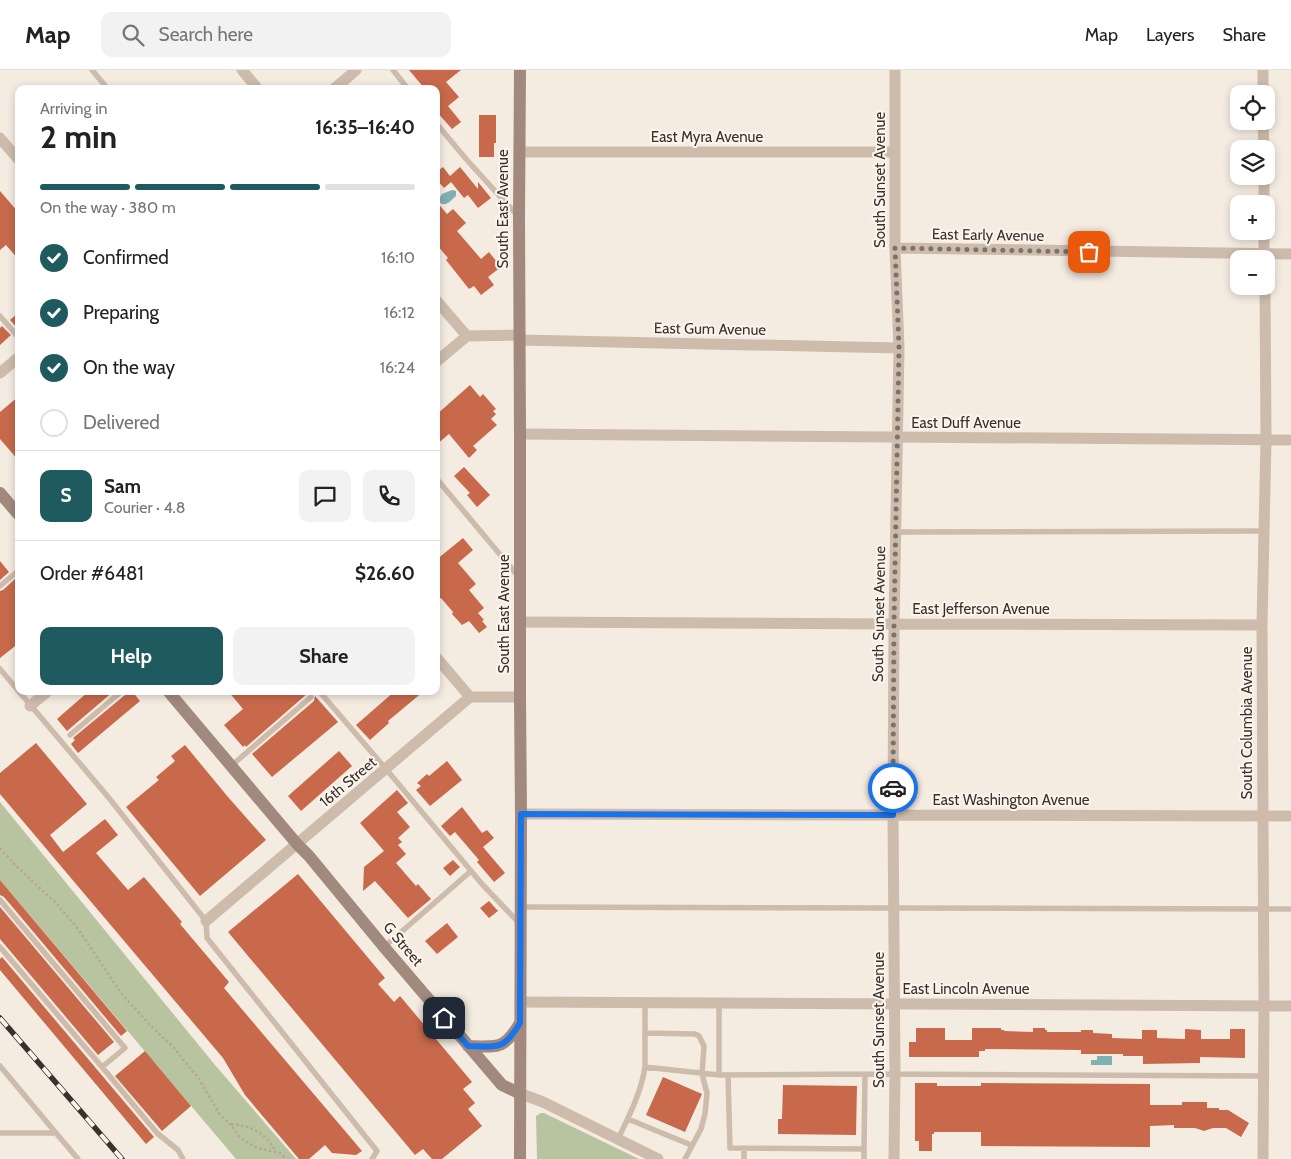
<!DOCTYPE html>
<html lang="en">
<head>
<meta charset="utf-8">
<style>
	:root { --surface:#fff; --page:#f2f2f2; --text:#222; --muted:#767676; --line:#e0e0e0; --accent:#1f5a5e }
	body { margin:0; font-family:Cabin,sans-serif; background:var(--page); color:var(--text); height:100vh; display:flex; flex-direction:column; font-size:19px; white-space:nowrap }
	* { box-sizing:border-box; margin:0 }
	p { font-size:16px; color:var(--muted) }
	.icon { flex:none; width:28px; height:28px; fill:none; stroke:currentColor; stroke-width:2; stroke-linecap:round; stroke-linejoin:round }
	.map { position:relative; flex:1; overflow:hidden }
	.side { position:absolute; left:15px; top:15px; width:425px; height:610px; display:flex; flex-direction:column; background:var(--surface); border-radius:10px; box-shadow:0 2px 8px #0003 }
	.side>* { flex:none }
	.controls { position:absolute; left:1230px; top:15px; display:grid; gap:10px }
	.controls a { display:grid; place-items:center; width:45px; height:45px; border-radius:10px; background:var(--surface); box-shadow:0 2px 8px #0003; font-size:25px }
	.pin { position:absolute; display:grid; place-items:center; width:42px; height:42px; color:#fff; margin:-21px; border-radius:10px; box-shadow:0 2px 8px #0006 }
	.courier { position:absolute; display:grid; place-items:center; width:50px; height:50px; margin:-25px; border:4px solid #1a73e8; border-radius:50%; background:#fff; color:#222; box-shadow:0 1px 6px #0007 }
	.head em { font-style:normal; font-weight:800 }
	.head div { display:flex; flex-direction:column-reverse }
	.head { display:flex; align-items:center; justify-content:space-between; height:85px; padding:0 25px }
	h1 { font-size:32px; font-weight:800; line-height:38px }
	.bar { display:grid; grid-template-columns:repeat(4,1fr); gap:8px 5px; align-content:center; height:60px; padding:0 25px }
	.bar i { height:6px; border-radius:4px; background:var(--line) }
	.bar .current { background:var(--accent) }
	.bar p { grid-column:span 4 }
	.line { display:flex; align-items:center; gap:12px; padding:0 25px; border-top:1px solid var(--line) }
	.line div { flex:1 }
	.round { display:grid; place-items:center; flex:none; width:52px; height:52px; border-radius:10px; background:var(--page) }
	ol { padding:0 25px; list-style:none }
	li { display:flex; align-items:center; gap:15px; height:55px }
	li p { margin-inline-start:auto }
	li .icon { padding:5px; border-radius:50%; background:var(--accent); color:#fff; stroke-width:4 }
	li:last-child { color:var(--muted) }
	li i { width:28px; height:28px; border:2px solid var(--line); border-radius:50% }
	.primary-button { display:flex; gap:10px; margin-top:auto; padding:10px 25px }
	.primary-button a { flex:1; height:58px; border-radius:10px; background:var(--accent); color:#fff; font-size:20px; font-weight:800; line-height:58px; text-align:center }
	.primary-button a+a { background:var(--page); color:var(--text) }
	header { display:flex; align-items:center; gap:30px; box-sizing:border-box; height:70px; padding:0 25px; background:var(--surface); border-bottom:1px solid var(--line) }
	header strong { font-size:24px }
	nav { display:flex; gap:28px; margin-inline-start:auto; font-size:18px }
	.search { width:350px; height:45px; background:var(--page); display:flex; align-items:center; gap:12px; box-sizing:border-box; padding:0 18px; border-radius:10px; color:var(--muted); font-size:19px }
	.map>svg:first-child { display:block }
</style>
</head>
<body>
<header>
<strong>Map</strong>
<div class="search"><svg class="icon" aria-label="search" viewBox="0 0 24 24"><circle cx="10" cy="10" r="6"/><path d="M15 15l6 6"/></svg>Search here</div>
<nav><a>Map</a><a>Layers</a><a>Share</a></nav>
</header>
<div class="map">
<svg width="1291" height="1089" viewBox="0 0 1291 1089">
	<rect width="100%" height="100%" fill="#f4ebe1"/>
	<path fill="#b8c4a0" d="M0,732L215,995L296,1089H236L0,810Z
		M541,1043H544L639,1089H537L536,1046Z"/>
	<path fill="#7fb0b2" d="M452,120L456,121V126C451,130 447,137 440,133L439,129L442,124Z
		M1097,986H1112V995H1091V990H1097Z"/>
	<path fill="#c8694b" d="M409,0H461L446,12L459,27L448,36L461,52L452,59L436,41V19H425Z
		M479,45H496V73H494V87H479Z
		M443,97L450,106L460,97L478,119V112L491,128L478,138L468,125L464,128L451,112L444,118L436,109V102Z
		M0,121L19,143V190L6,175L0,180Z
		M436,131L447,144L453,139L466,153L457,161L481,189L489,182L501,197L488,207L494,215L481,225L474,216L469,219L446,190L448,188L436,174Z
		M19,242V258L18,259L10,250Z
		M2,256L11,265L0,275V258Z
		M470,315L480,327L483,324L496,339L493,341L496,344L491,349L497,355L473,376L477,380L469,388L449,364L436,375V345Z
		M19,326V391L0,369V342Z
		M464,397L490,425L477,437L467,425L470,423L454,406Z
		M463,468L473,480L458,493L476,514L469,520L484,538L478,543L484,550L482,551L487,557L479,563L469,551L462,555L452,544L453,542L441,528L436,532V490Z
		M0,491L9,502L0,510Z
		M15,509L19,513V573L0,588V521L3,520Z
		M89,621H114L67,661L57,649Z
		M127,621H132L140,631L78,683L71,674L75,670L73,668L125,625Z
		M228,621H312L313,623H308L246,677L245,675L243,677L224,655L243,639Z
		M395,621H424L388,651L389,653L370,670L356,655Z
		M315,626L338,652L272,707L252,684L314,631Z
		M36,673L87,734L50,765L63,782L105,749L118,765L96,783L128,820L144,807L182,852L180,854L229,912L224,918L362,1081L356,1085L332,1083L325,1075L309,1089H299L245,1025L223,988L0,724V703Z
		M185,675L228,727L266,770L200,826L126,737L159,710L156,707L175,691L171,686Z
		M339,681L352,696L301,741L288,726Z
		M447,691L462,710L430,736L416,720L421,716L417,713L427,704L429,706Z
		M397,720L408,733L397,742L410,757L398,768L402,772L398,775L406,784L396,793L416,816L418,814L431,829L408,848L375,811L363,821L364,797L384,781L360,753Z
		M462,737L482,763L487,760L494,768L483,777L505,803L494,812L477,792L479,790L455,762L450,766L441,756Z
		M453,790L460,797L450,806L443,798Z
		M298,804L385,908L378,914L394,932L400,926L472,1012L463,1019L475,1033L468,1039L482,1056L442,1089H432L423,1079L415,1085L228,862Z
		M0,810L127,961L121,966L4,827L0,825Z
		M489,831L498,841L489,848L480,838Z
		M0,837L114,972L98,985L0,869Z
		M447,853L458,867L437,884L425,871Z
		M2,887L154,1067L146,1074L0,900V889Z
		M916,958H945V970H972V958H1001V960H1004V961L1033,962V958H1045V960H1047V962H1081V960H1093V963L1112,964V968L1142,969V960H1157V968L1185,969V959L1201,960V969H1230V959H1245V988L1200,987V993L1143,994V986H1123V984H1081V980L985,979V981H979V987H909V972H916Z
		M145,981L191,1036L162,1061L115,1006Z
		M663,1007L702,1024L685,1062L646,1045Z
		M915,1013H937V1016H981V1013L1150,1014V1035H1182V1032H1207V1038H1219V1040H1228L1249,1053L1241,1067L1226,1058H1213L1204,1061L1195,1058H1174V1055L1150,1056V1077L981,1076V1062H934V1064H932V1081H919V1071H915Z
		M783,1015L857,1016L856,1065L778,1064V1049H782Z"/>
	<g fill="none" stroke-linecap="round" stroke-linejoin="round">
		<path stroke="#b9a596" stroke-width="2.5" stroke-dasharray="2.5 2.5" stroke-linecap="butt" d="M0,778L16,796L57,834L68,847L78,859L121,923L149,954L174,978L199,1009L220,1045L230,1054L239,1066L244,1070L257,1078L280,1083L286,1089
			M231,1054C252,1056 265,1062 276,1082"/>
		<path stroke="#cdbbac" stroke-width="5.5" d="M92,0L108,19
			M393,0L408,19
			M436,53L466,89L517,145
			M0,246L19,268
			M436,408L518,506
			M895,462L1264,461
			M0,516L19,500
			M0,599L109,728L206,851L207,868L377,1081L372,1089
			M319,621L386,699L482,814L520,854
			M70,665L122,621
			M231,696L311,627
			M0,830L125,978L102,997L0,877
			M521,837L1291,839
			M384,877L471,801
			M719,933V1005L865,1004L1263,1006
			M645,963L695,964L699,966L704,976L702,1004L707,1023L705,1044L701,1059L685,1089
			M0,996L56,1063
			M102,997L157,1063L178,1080L183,1089
			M645,997L719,1005
			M728,1005L730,1078L864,1079L865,1004
			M628,1049L691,1075
			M0,1063H56L78,1089
			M618,1069C629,1046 641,1023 645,997V932
			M744,1078V1089
			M864,1079V1089"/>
		<path stroke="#cdbbac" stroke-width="11" d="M242,0L258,19
			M1263,0V24
			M334,19L356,0
			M1263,51L1264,79
			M0,68L19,90
			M520,82H895
			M1264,106V134
			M1264,161V189
			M895,178L1291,184
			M436,230L467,266
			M520,270L899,278
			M436,292L467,266L520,265
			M0,303L19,287
			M520,364L1291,370
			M520,552L894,554L1262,555
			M436,587L470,627
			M30,636L48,621
			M521,744L1291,746
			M206,851L470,627H520
			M520,932L1291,936
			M519,1023L543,1032L658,1089
			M894,1089L895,1004L893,745L894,554L899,278L895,178V0
			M1263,1089L1264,936L1262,555L1266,370L1265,216"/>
		<path stroke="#a18a7d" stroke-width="12" d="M520,0L519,147L520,364V627L521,744L520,1089
			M0,423L19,445
			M168,621L297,774L309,786L384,877L502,1015L519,1023
			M468,976C498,977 504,980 520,953"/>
		<g stroke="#3b302b" stroke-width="5.5">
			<path id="rail" d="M0,948L122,1089"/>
		</g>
		<use href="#rail" stroke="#fbf5ee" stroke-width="4" stroke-dasharray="11" stroke-linecap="butt"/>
	</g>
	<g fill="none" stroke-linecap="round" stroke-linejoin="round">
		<path stroke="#7c716b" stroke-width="5" stroke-dasharray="0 9" d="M893,718L894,554L899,278L895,178L1089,182"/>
		<path stroke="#1a73e8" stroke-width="6" d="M444,948L468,976C498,977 504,980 520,953L521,744L893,745V718"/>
	</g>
	<g text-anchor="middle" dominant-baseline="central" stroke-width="4" stroke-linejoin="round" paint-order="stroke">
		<g font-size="15" fill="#3b302b" stroke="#fbf5ee">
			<text x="707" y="67">East Myra Avenue</text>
			<text transform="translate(880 110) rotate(-90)">South Sunset Avenue</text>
			<text transform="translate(503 139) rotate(-90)">South East Avenue</text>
			<text transform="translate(988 165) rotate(1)">East Early Avenue</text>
			<text transform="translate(710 259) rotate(1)">East Gum Avenue</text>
			<text x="966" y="353">East Duff Avenue</text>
			<text x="981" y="539">East Jefferson Avenue</text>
			<text transform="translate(504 544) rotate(-90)">South East Avenue</text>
			<text transform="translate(879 544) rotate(-89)">South Sunset Avenue</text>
			<text transform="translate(1247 653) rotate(-90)">South Columbia Avenue</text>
			<text transform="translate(348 712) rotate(-40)">16th Street</text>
			<text x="1011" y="730">East Washington Avenue</text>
			<text transform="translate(403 874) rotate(50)">G Street</text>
			<text x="966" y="919">East Lincoln Avenue</text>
			<text transform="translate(879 950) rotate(-90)">South Sunset Avenue</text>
		</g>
	</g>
</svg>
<div class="controls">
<a><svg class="icon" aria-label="locate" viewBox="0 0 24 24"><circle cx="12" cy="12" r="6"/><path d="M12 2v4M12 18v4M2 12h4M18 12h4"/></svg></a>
<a><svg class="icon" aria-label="layers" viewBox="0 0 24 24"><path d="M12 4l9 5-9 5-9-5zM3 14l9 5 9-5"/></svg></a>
<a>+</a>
<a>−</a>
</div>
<div class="pin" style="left:1089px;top:182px;background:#ea580c"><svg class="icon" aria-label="bag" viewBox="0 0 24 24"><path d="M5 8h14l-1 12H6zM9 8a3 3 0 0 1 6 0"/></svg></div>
<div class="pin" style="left:444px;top:948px;background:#1f2937"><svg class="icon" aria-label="home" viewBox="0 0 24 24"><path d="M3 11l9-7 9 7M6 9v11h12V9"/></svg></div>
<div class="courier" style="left:893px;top:718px"><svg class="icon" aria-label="car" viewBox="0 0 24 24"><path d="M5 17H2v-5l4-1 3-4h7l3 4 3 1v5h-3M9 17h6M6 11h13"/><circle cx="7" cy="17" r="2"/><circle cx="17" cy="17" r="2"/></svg></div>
<section class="side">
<div class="head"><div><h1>2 min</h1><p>Arriving in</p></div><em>16:35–16:40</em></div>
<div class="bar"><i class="current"></i><i class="current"></i><i class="current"></i><i></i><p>On the way · 380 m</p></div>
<ol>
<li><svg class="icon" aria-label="check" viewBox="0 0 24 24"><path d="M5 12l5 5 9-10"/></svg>Confirmed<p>16:10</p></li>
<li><svg class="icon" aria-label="check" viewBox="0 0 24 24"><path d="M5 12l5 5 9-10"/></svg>Preparing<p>16:12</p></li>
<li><svg class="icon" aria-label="check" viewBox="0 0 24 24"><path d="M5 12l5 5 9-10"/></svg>On the way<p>16:24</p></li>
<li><i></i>Delivered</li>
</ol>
<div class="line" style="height:90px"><b class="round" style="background:var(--accent);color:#fff">S</b><div><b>Sam</b><p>Courier · 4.8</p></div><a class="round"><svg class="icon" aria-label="chat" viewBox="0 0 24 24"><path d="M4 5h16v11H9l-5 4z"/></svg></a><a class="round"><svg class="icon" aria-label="phone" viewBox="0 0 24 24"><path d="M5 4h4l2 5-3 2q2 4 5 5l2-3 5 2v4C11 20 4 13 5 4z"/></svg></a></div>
<div class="line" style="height:65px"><div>Order #6481</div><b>$26.60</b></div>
<div class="primary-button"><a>Help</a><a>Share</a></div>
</section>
</div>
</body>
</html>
